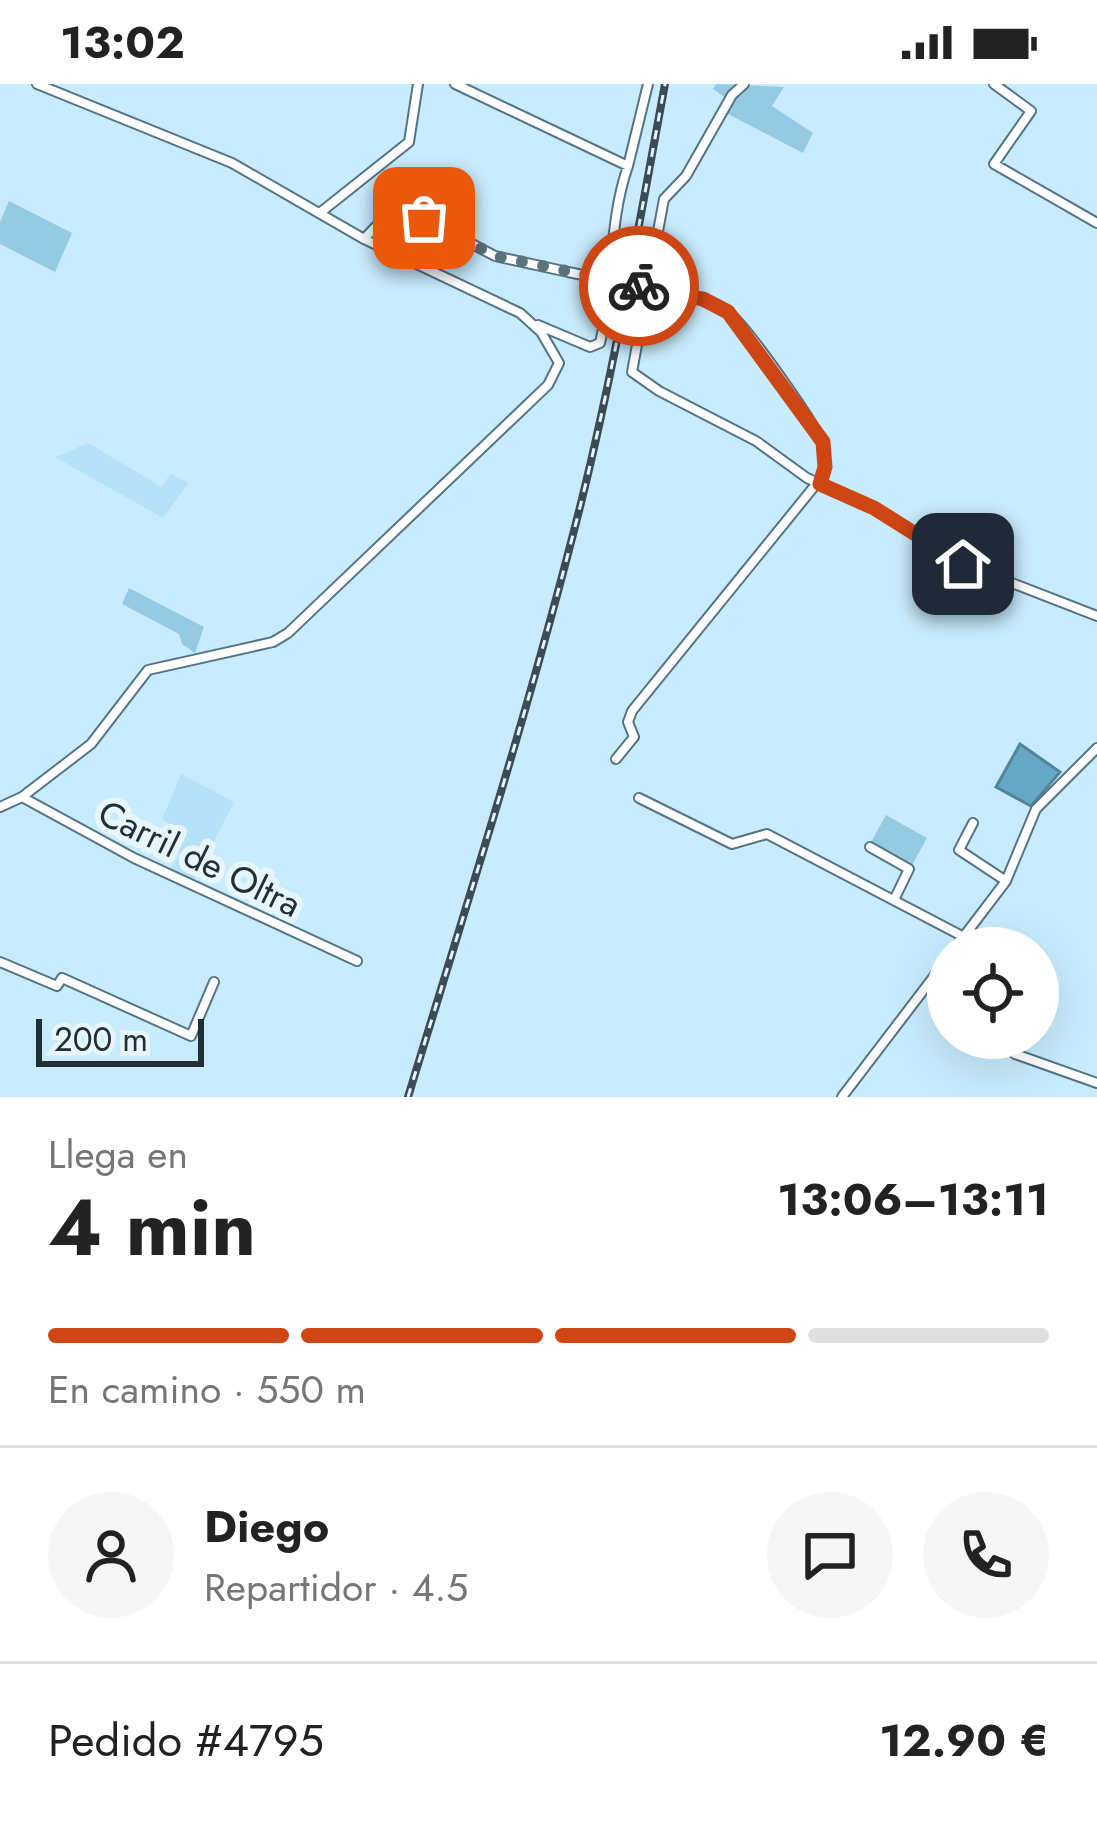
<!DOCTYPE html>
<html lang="es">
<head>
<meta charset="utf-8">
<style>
	:root { --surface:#fff; --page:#f6f6f6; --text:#222; --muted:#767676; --line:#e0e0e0; --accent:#cd4614 }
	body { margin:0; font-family:Jost,sans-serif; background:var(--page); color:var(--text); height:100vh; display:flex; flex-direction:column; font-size:45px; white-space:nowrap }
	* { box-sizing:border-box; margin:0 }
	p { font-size:39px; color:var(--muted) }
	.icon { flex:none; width:66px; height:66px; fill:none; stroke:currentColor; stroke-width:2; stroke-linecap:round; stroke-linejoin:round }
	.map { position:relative; height:1013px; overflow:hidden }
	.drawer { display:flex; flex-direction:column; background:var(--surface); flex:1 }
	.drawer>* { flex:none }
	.controls { position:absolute; left:927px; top:843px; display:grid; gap:24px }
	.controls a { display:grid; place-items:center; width:132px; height:132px; border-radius:50%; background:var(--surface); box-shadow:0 12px 48px #0002; font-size:60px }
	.scale { position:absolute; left:36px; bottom:30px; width:168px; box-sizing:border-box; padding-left:12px; border:6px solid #212f36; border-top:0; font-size:33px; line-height:42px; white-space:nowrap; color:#212f36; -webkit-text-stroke:9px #e7f6fd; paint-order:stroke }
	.pin { position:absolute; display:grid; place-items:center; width:102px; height:102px; color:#fff; margin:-51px; border-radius:24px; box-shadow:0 6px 18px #0006 }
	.courier { position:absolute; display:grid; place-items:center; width:120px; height:120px; margin:-60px; border:9px solid #cd4614; border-radius:50%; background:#fff; color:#222; box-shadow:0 3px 15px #0007 }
	.headline em { font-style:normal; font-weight:700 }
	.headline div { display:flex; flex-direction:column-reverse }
	.headline { display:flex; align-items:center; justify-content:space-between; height:204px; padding:0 48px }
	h1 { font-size:78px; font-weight:700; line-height:90px }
	.bar { display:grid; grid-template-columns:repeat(4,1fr); gap:18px 12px; align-content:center; height:144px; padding:0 48px }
	.bar i { height:15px; border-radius:9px; background:var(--line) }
	.bar .current { background:var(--accent) }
	.bar p { grid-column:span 4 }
	.line { display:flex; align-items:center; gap:30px; padding:0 48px; border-top:3px solid var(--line) }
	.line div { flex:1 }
	.round { display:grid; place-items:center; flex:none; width:126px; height:126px; border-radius:63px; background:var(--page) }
	.status { display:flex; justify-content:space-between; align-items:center; height:84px; padding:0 60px; background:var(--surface); direction:ltr }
	.status svg { height:33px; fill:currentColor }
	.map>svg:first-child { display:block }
</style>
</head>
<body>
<div class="status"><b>13:02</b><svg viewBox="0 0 49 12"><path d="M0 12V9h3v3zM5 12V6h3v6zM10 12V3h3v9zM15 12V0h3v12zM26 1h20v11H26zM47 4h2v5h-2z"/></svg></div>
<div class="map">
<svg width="1097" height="1013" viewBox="0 0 1097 1013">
	<rect width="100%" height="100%" fill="#c8ecfe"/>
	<path fill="#b5e2f8" d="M88,359L162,403L170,390L189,399L163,434L55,373Z
		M181,690L234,718L193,799L170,786L180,770L174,765L183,749L162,735Z"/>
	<path fill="#95cae3" d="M716,0L784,3L772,22L813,49L803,69L726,29L731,18L713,5Z
		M9,117L72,149L55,188L0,160V138Z
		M129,504L204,543L195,569L182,560L179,550L122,520Z
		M886,731L927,754L912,781L871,758Z"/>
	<path fill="#67a8c7" stroke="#52849c" stroke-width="3" d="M1020,660L1060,688L1031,722L996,703Z"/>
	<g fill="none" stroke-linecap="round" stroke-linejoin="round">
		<g stroke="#547485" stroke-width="12">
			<path id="minor" d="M455,0L628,82L648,0
				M744,0L732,11L686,92L664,115L632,288L659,307L756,357L807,394L874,424L963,480L1097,532
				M994,0L1031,27L994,80L1097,139
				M321,128L409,58L418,0
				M364,155L385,133L415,130L495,172L568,188
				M686,212C702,215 717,220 730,230C746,242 819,344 823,362C827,376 823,387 820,400
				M538,241L590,263L600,259C614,201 608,139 628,82
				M616,675L634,653L628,638L632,627L817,399
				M22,713L134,774L357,877
				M639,714L732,760L767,750L964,853
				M0,723L22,713L91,660L148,586L273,558L288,549L548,301L559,279L541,248L520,229L364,155L232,79L37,0
				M973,739L959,766L1006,797
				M870,763L909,785L894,816
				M955,864L1006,797L1036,725L1097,664
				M0,878L57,902L62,894L191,952L214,898
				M1001,954L1015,970L1097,999
				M842,1013L948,874"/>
		</g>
		<use href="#minor" stroke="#fff" stroke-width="8"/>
		<g stroke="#3b4c55" stroke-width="8">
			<path id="rail" d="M408,1013C468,816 531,619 581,419C615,281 639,140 665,0"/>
		</g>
		<use href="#rail" stroke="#e7f6fd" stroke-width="3" stroke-dasharray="9" stroke-linecap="butt"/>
		<g stroke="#547485" stroke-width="12" stroke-linecap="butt">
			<path id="minor-bridge" d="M568,188L686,212"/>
		</g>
		<use href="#minor-bridge" stroke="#fff" stroke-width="8"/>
	</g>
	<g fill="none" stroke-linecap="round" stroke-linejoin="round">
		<path stroke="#5b717c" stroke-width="12" stroke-dasharray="0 21.6" d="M424,134L495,172L639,202"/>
		<path stroke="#cd4614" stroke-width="15" d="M639,202L703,215L728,228L823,358L825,383L820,400L874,424L963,480"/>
	</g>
	<g text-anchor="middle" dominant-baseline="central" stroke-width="12" stroke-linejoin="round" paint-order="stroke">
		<g font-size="36" fill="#212f36" stroke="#e7f6fd">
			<text transform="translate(200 774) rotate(26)">Carril de Oltra</text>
		</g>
	</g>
</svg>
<div class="controls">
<a><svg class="icon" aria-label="locate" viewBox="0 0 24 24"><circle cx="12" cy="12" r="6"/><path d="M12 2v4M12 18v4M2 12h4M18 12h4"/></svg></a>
</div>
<div class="scale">200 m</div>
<div class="pin" style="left:424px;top:134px;background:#ea580c"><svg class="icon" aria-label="bag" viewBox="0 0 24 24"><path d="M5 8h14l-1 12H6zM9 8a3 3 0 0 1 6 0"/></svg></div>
<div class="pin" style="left:963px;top:480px;background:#1f2937"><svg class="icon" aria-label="home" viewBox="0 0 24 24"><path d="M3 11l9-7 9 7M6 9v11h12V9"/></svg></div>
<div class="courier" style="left:639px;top:202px"><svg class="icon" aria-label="bike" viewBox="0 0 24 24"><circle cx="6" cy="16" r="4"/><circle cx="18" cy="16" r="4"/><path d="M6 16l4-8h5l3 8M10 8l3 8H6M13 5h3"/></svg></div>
</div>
<section class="drawer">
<div class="headline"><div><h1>4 min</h1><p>Llega en</p></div><em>13:06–13:11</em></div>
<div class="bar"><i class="current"></i><i class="current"></i><i class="current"></i><i></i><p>En camino · 550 m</p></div>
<div class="line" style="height:216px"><a class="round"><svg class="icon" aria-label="person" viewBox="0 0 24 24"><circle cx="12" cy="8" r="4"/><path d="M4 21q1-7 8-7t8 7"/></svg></a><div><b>Diego</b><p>Repartidor · 4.5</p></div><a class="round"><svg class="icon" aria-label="chat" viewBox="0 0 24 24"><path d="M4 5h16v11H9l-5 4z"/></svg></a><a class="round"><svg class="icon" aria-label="phone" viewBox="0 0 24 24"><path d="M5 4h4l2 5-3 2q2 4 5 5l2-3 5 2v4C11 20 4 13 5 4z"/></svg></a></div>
<div class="line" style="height:156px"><div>Pedido #4795</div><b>12.90 €</b></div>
</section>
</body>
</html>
